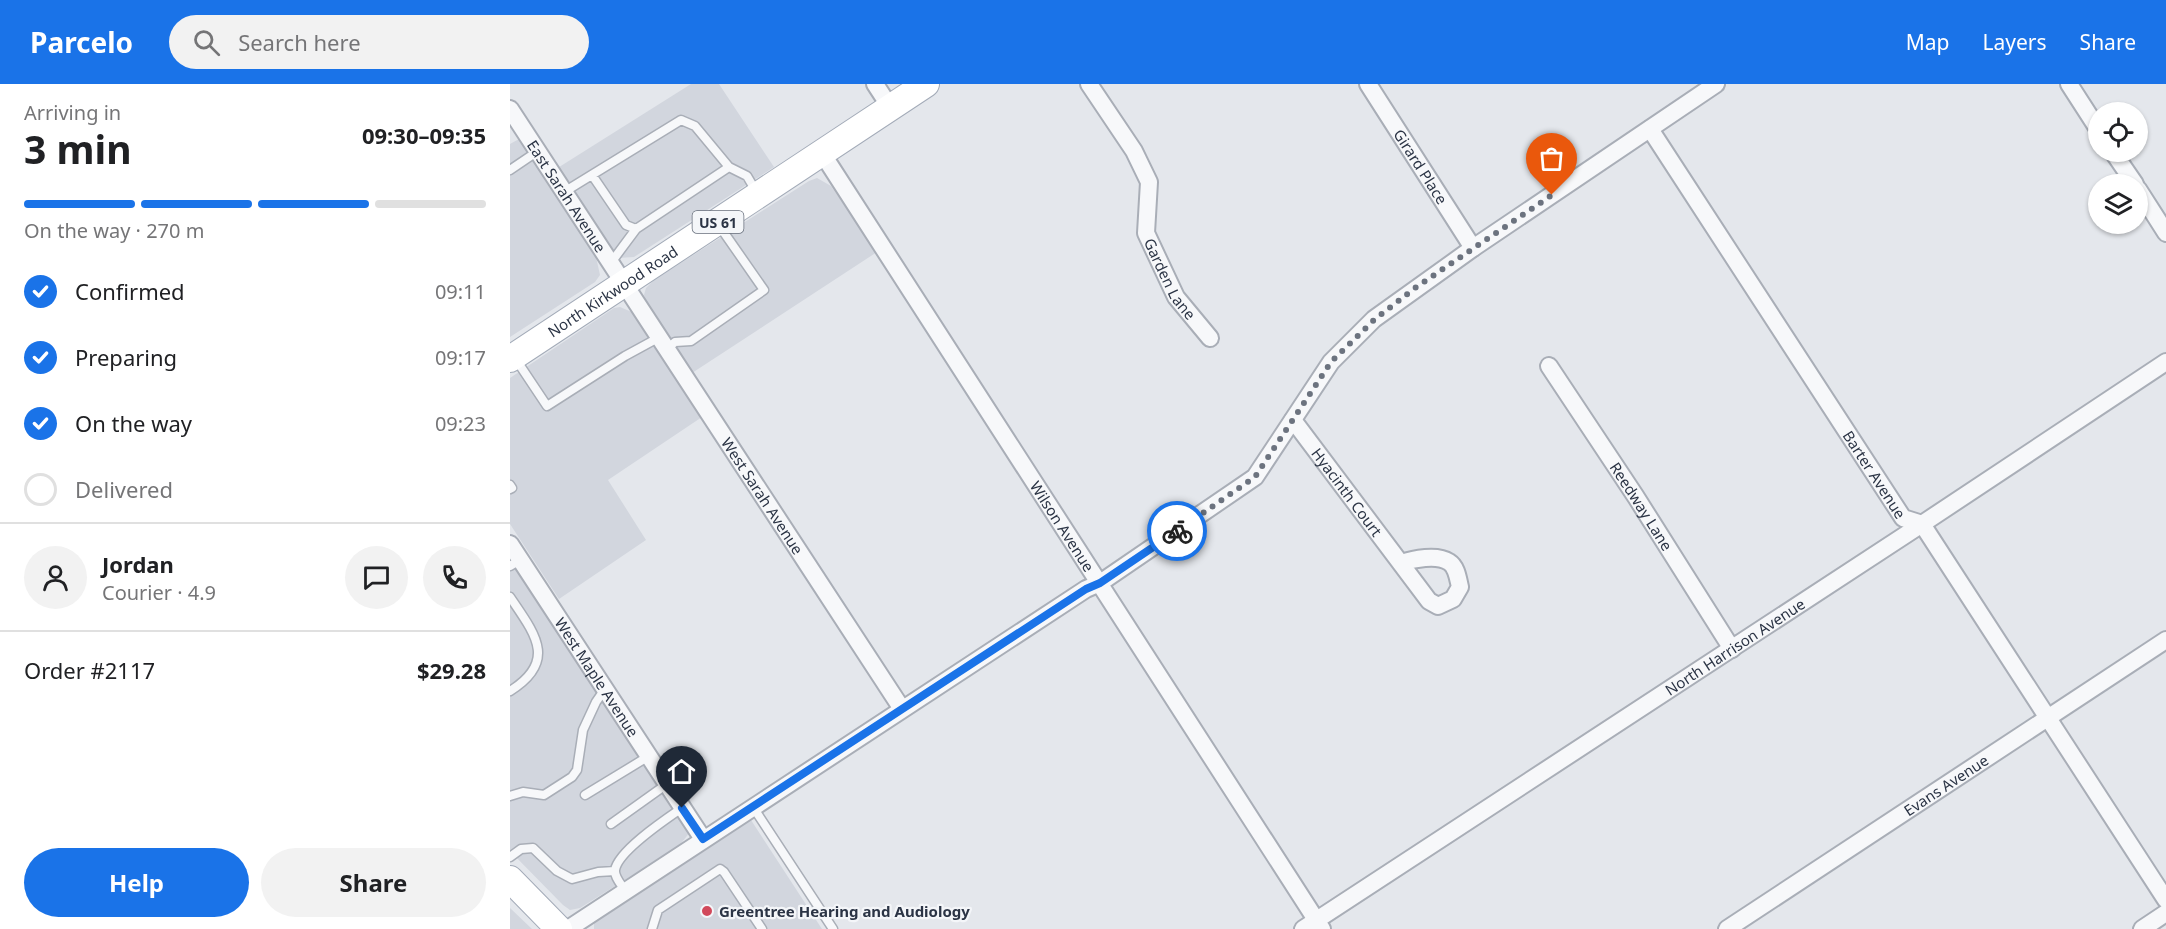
<!DOCTYPE html>
<html lang="en">
<head>
<meta charset="utf-8">
<style>
	:root { --surface:#fff; --page:#f2f2f2; --text:#202124; --muted:#757577; --line:#e0e0e0; --accent:#1a73e8 }
	body { margin:0; font-family:"Noto Sans",sans-serif; background:var(--page); color:var(--text); height:100vh; display:flex; flex-direction:column; font-size:22px; white-space:nowrap }
	* { box-sizing:border-box; margin:0 }
	p { font-size:20px; color:var(--muted) }
	.icon { flex:none; width:33px; height:33px; fill:none; stroke:currentColor; stroke-width:2; stroke-linecap:round; stroke-linejoin:round }
	.map { position:relative; flex:1; overflow:hidden }
	.drawer { display:flex; flex-direction:column; background:var(--surface); width:510px }
	.drawer>* { flex:none }
	.controls { position:absolute; left:1578px; top:18px; display:grid; gap:12px }
	.controls a { display:grid; place-items:center; width:60px; height:60px; border-radius:50%; background:var(--surface); box-shadow:0 2px 4px #0004; font-size:30px }
	.pin { position:absolute; display:grid; place-items:center; width:51px; height:51px; color:#fff; margin:-62px -26px; border-radius:50% 50% 50% 0; rotate:-45deg; box-shadow:0 0 6px #0007 }
	.pin .icon { rotate:45deg }
	.courier { position:absolute; display:grid; place-items:center; width:60px; height:60px; margin:-30px; border:4px solid #1a73e8; border-radius:50%; background:#fff; color:#222; box-shadow:0 2px 8px #0007 }
	.overview em { font-style:normal; font-weight:700 }
	.overview div { display:flex; flex-direction:column-reverse }
	.overview { display:flex; align-items:center; justify-content:space-between; height:102px; padding:0 24px }
	h1 { font-size:39px; font-weight:700; line-height:45px }
	.bar { display:grid; grid-template-columns:repeat(4,1fr); gap:9px 6px; align-content:center; height:72px; padding:0 24px }
	.bar i { height:8px; border-radius:4px; background:var(--line) }
	.bar .selected { background:var(--accent) }
	.bar p { grid-column:span 4 }
	.line { display:flex; align-items:center; gap:15px; padding:0 24px; border-top:2px solid var(--line) }
	.line div { flex:1 }
	.round { display:grid; place-items:center; flex:none; width:63px; height:63px; border-radius:32px; background:var(--page) }
	ol { padding:0 24px; list-style:none }
	li { display:flex; align-items:center; gap:18px; height:66px }
	li p { margin-inline-start:auto }
	li .icon { padding:6px; border-radius:50%; background:var(--accent); color:#fff; stroke-width:4 }
	li:last-child { color:var(--muted) }
	li i { width:33px; height:33px; border:3px solid var(--line); border-radius:50% }
	.primary-button { display:flex; gap:12px; margin-top:auto; padding:12px 24px }
	.primary-button a { flex:1; height:69px; border-radius:36px; background:var(--accent); color:#fff; font-size:24px; font-weight:700; line-height:69px; text-align:center }
	.primary-button a+a { background:var(--page); color:var(--text) }
	header { display:flex; align-items:center; gap:36px; box-sizing:border-box; height:84px; padding:0 30px; background:var(--accent); color:#fff }
	header strong { font-size:28px }
	nav { display:flex; gap:33px; margin-inline-start:auto; font-size:21px }
	.search { width:420px; height:54px; background:var(--page); display:flex; align-items:center; gap:15px; box-sizing:border-box; padding:0 21px; border-radius:33px; color:var(--muted); font-size:22px }
	main { display:flex; flex:1; min-height:0 }
	.map>svg:first-child { display:block }
</style>
</head>
<body>
<header>
<strong>Parcelo</strong>
<div class="search"><svg class="icon" aria-label="search" viewBox="0 0 24 24"><circle cx="10" cy="10" r="6"/><path d="M15 15l6 6"/></svg>Search here</div>
<nav><a>Map</a><a>Layers</a><a>Share</a></nav>
</header>
<main>
<section class="drawer">
<div class="overview"><div><h1>3 min</h1><p>Arriving in</p></div><em>09:30–09:35</em></div>
<div class="bar"><i class="selected"></i><i class="selected"></i><i class="selected"></i><i></i><p>On the way · 270 m</p></div>
<ol>
<li><svg class="icon" aria-label="check" viewBox="0 0 24 24"><path d="M5 12l5 5 9-10"/></svg>Confirmed<p>09:11</p></li>
<li><svg class="icon" aria-label="check" viewBox="0 0 24 24"><path d="M5 12l5 5 9-10"/></svg>Preparing<p>09:17</p></li>
<li><svg class="icon" aria-label="check" viewBox="0 0 24 24"><path d="M5 12l5 5 9-10"/></svg>On the way<p>09:23</p></li>
<li><i></i>Delivered</li>
</ol>
<div class="line" style="height:108px"><a class="round"><svg class="icon" aria-label="person" viewBox="0 0 24 24"><circle cx="12" cy="8" r="4"/><path d="M4 21q1-7 8-7t8 7"/></svg></a><div><b>Jordan</b><p>Courier · 4.9</p></div><a class="round"><svg class="icon" aria-label="chat" viewBox="0 0 24 24"><path d="M4 5h16v11H9l-5 4z"/></svg></a><a class="round"><svg class="icon" aria-label="phone" viewBox="0 0 24 24"><path d="M5 4h4l2 5-3 2q2 4 5 5l2-3 5 2v4C11 20 4 13 5 4z"/></svg></a></div>
<div class="line" style="height:78px"><div>Order #2117</div><b>$29.28</b></div>
<div class="primary-button"><a>Help</a><a>Share</a></div>
</section>
<div class="map">
<svg width="1656" height="845" viewBox="0 0 1656 845">
	<rect width="100%" height="100%" fill="#e4e7ec"/>
	<path fill="#d2d6de" d="M181,0H209L264,83L124,173L108,174L100,167L46,85Z
		M9,55L86,173L90,191L85,198L0,253V60Z
		M307,94L321,102L367,168L182,289L137,220L134,211L136,204L144,196L299,97Z
		M110,223L124,229L192,333L98,396L136,456L49,515L0,440V294L104,224Z
		M0,468L180,748L169,762L70,824L60,826L53,821L0,767Z
		M239,733L312,845H84V835Z
		M0,824L22,845H0Z"/>
	<g fill="none" stroke-linecap="round" stroke-linejoin="round">
		<g stroke="#a9aeb7" stroke-width="11">
			<path id="lane" d="M0,86L28,67
				M82,91L116,141L126,145
				M54,108L171,36L185,42L219,83L237,92L247,109
				M100,180L126,145L219,83
				M157,265L165,258L181,257L254,206L208,140
				M5,274L37,322L115,272L148,254
				M0,401L2,404L0,405
				M0,482L10,476
				M0,513C25,550 48,577 0,607
				M75,711L139,672
				M0,712L13,708L34,711L62,693L67,686L73,646L86,618L95,605
				M243,723L323,845
				M101,740L157,700
				M0,773L11,765L23,764L47,787L62,795L88,788L105,787
				M115,807C112,801 104,793 105,786C108,767 156,735 172,724
				M142,845L148,826L210,785L214,788L252,845"/>
		</g>
		<g stroke="#a9aeb7" stroke-width="20">
			<g id="street">
				<path d="M365,0L380,23"/>
				<path id="s1" d="M579,0L624,67L639,98L636,149L666,213L700,254"/>
				<path id="s2" d="M858,0L963,164"/>
				<path d="M1559,0L1588,45"/>
				<path id="s3" d="M0,25L392,625"/>
				<path id="s4" d="M1140,45L1393,434L1412,440L1656,816"/>
				<path d="M1603,68L1625,100"/>
				<path id="s5" d="M312,69L812,845"/>
				<path d="M1628,105L1656,149"/>
				<path id="s6" d="M1039,282L1126,413L1222,565"/>
				<path id="s7" d="M783,336L919,517L928,522L943,515L950,503C948,495 947,483 939,478C927,470 903,475 892,479"/>
				<path id="s8" d="M0,460L193,755"/>
				<path d="M58,845L576,505L590,499L745,393L821,278L864,235L963,164L1206,0"/>
				<path id="s9" d="M793,845L1412,440L1656,278"/>
				<path id="s10" d="M1217,845L1656,556"/>
				<path d="M1632,845L1656,829"/>
			</g>
		</g>
		<g stroke="#a3abb8" stroke-width="28">
			<g id="primary">
				<path id="s11" d="M0,275L416,0"/>
				<path d="M0,795L49,845"/>
			</g>
		</g>
		<use href="#lane" stroke="#f7f8fa" stroke-width="8"/>
		<use href="#street" stroke="#f7f8fa" stroke-width="16"/>
		<use href="#primary" stroke="#fff" stroke-width="26"/>
	</g>
	<g fill="none" stroke-linecap="round" stroke-linejoin="round">
		<path stroke="#6c737f" stroke-width="6" stroke-dasharray="0 10.8" d="M667,447L745,393L821,278L864,236L905,204L1042,111"/>
		<path stroke="#1a73e8" stroke-width="8" d="M172,724L193,755L576,505L590,499L667,447"/>
	</g>
	<circle fill="#d1495b" stroke="#f4f6f9" stroke-width="2" cx="197" cy="827" r="6"/>
	<g text-anchor="middle" dominant-baseline="central" stroke-width="4.5" stroke-linejoin="round" paint-order="stroke">
		<rect fill="#f4f6f9" stroke="#676e7b" stroke-width="1.5" x="182.5" y="127" width="51" height="22" rx="4.5"/>
		<g font-size="14" font-weight="bold" fill="#2b3445">
			<text x="208" y="138">US 61</text>
		</g>
		<g font-size="15" fill="#2b3445" stroke="#f4f6f9">
			<text stroke="none"><textPath href="#s2" startOffset="98">Girard Place</textPath></text>
			<text stroke="none"><textPath href="#s3" startOffset="104">East Sarah Avenue</textPath></text>
			<text stroke="none"><textPath href="#s1" startOffset="218">Garden Lane</textPath></text>
			<text stroke="none"><textPath href="#s11" startOffset="123">North Kirkwood Road</textPath></text>
			<text stroke="none"><textPath href="#s4" startOffset="412">Barter Avenue</textPath></text>
			<text stroke="none"><textPath href="#s7" startOffset="90">Hyacinth Court</textPath></text>
			<text stroke="none"><textPath href="#s3" startOffset="462">West Sarah Avenue</textPath></text>
			<text stroke="none"><textPath href="#s6" startOffset="168">Reedway Lane</textPath></text>
			<text stroke="none"><textPath href="#s5" startOffset="444">Wilson Avenue</textPath></text>
			<text stroke="none"><textPath href="#s9" startOffset="516">North Harrison Avenue</textPath></text>
			<text stroke="none"><textPath href="#s8" startOffset="159">West Maple Avenue</textPath></text>
			<text stroke="none"><textPath href="#s10" startOffset="262">Evans Avenue</textPath></text>
		</g>
		<g font-size="15" font-weight="bold" fill="#2b3445" stroke="#f4f6f9" text-anchor="start">
			<text x="209" y="827">Greentree Hearing and Audiology</text>
		</g>
	</g>
</svg>
<div class="controls">
<a><svg class="icon" aria-label="locate" viewBox="0 0 24 24"><circle cx="12" cy="12" r="6"/><path d="M12 2v4M12 18v4M2 12h4M18 12h4"/></svg></a>
<a><svg class="icon" aria-label="layers" viewBox="0 0 24 24"><path d="M12 4l9 5-9 5-9-5zM3 14l9 5 9-5"/></svg></a>
</div>
<div class="pin" style="left:1042px;top:111px;background:#ea580c"><svg class="icon" aria-label="bag" viewBox="0 0 24 24"><path d="M5 8h14l-1 12H6zM9 8a3 3 0 0 1 6 0"/></svg></div>
<div class="pin" style="left:172px;top:724px;background:#1f2937"><svg class="icon" aria-label="home" viewBox="0 0 24 24"><path d="M3 11l9-7 9 7M6 9v11h12V9"/></svg></div>
<div class="courier" style="left:667px;top:447px"><svg class="icon" aria-label="bike" viewBox="0 0 24 24"><circle cx="6" cy="16" r="4"/><circle cx="18" cy="16" r="4"/><path d="M6 16l4-8h5l3 8M10 8l3 8H6M13 5h3"/></svg></div>
</div>
</main>
</body>
</html>
